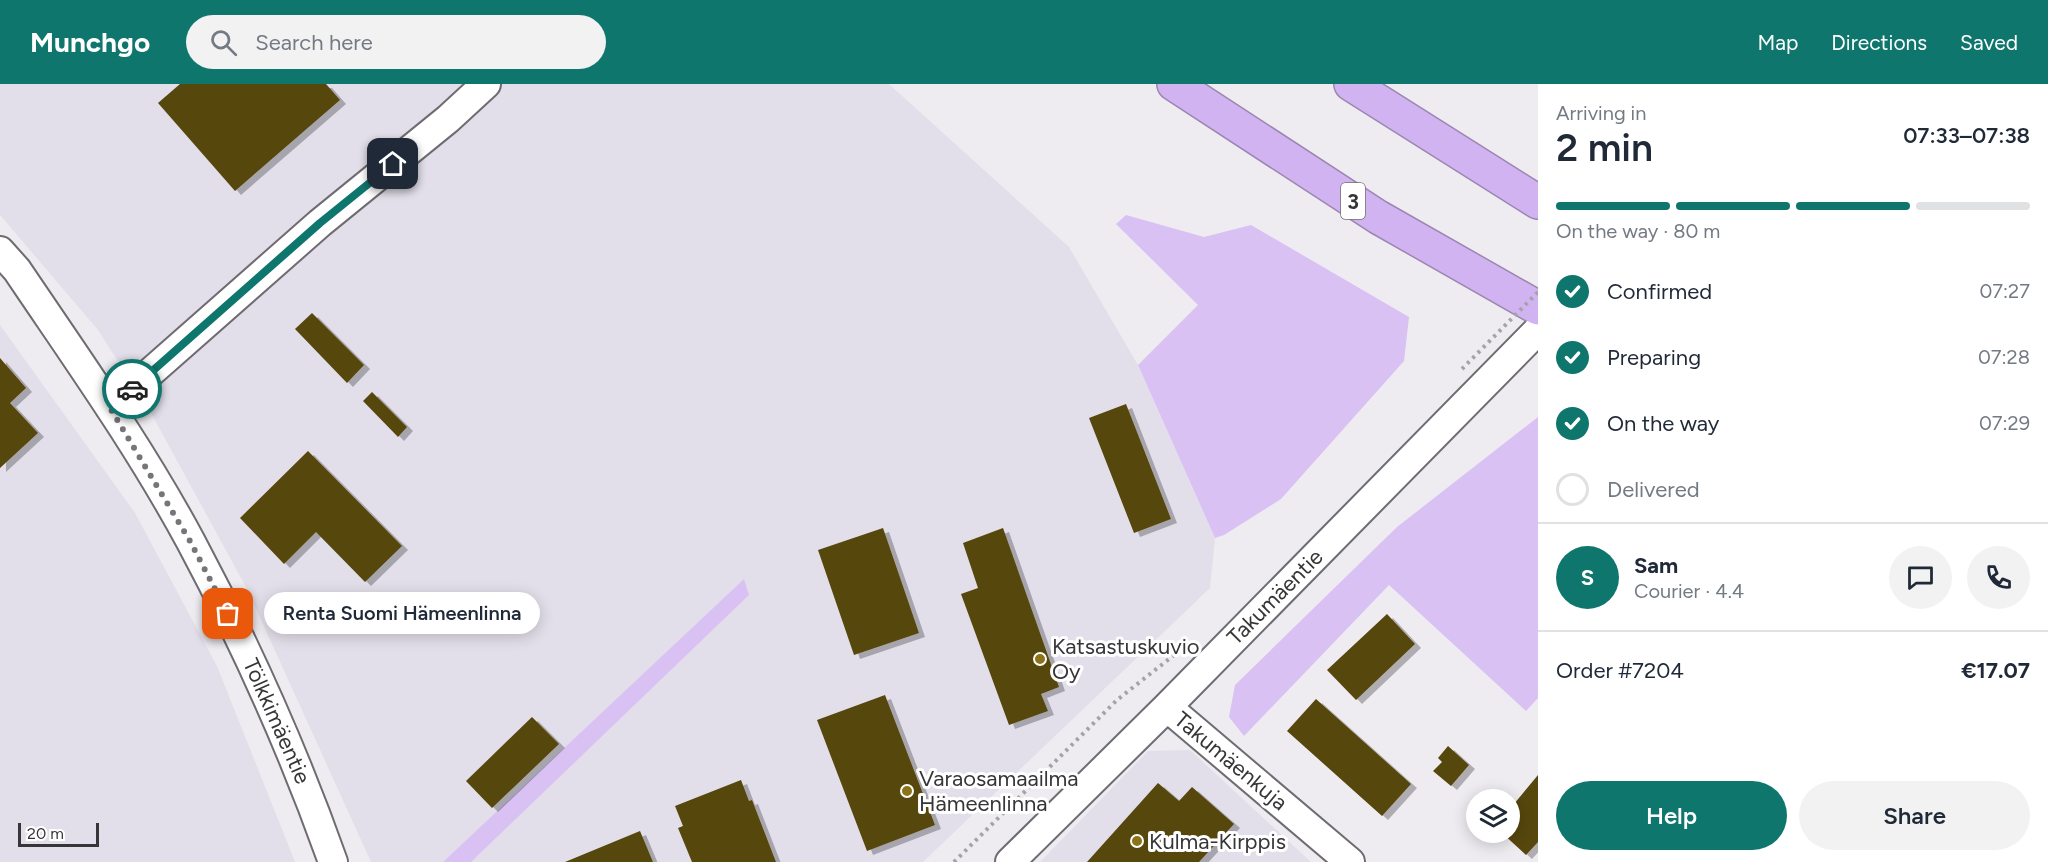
<!DOCTYPE html>
<html lang="en">
<head>
<meta charset="utf-8">
<style>
	:root { --surface:#fff; --page:#f2f2f3; --text:#1f2937; --muted:#747a83; --line:#e0e1e3; --accent:#0f766e }
	body { margin:0; font-family:Figtree,sans-serif; background:var(--page); color:var(--text); height:100vh; display:flex; flex-direction:column; font-size:22px; white-space:nowrap }
	* { box-sizing:border-box; margin:0 }
	p { font-size:20px; color:var(--muted) }
	.icon { flex:none; width:33px; height:33px; fill:none; stroke:currentColor; stroke-width:2; stroke-linecap:round; stroke-linejoin:round }
	.map { position:relative; flex:1; overflow:hidden }
	.drawer { display:flex; flex-direction:column; background:var(--surface); width:510px }
	.drawer>* { flex:none }
	.tools { position:absolute; left:1466px; top:705px; display:grid; gap:12px }
	.tools a { display:grid; place-items:center; width:54px; height:54px; border-radius:50%; background:var(--surface); box-shadow:0 3px 15px #0003; font-size:30px }
	.scale { position:absolute; left:18px; bottom:15px; width:81px; box-sizing:border-box; padding-left:6px; border:3px solid #363538; border-top:0; font-size:16px; line-height:21px; white-space:nowrap; color:#363538; -webkit-text-stroke:4px #fff; paint-order:stroke }
	.pin { position:absolute; display:grid; place-items:center; width:51px; height:51px; color:#fff; margin:-26px; border-radius:12px; box-shadow:0 3px 9px #0006 }
	.courier { position:absolute; display:grid; place-items:center; width:60px; height:60px; margin:-30px; border:4px solid #0f766e; border-radius:50%; background:#fff; color:#222; box-shadow:0 2px 8px #0007 }
	.bubble { position:absolute; height:42px; border-radius:21px; background:var(--surface); box-shadow:0 3px 15px #0003; font-size:20px; font-weight:600; line-height:42px; text-align:center }
	.summary em { font-style:normal; font-weight:600 }
	.summary div { display:flex; flex-direction:column-reverse }
	.summary { display:flex; align-items:center; justify-content:space-between; height:102px; padding:0 18px }
	h1 { font-size:39px; font-weight:600; line-height:45px }
	.bar { display:grid; grid-template-columns:repeat(4,1fr); gap:9px 6px; align-content:center; height:72px; padding:0 18px }
	.bar i { height:8px; border-radius:4px; background:var(--line) }
	.bar .on { background:var(--accent) }
	.bar p { grid-column:span 4 }
	.line { display:flex; align-items:center; gap:15px; padding:0 18px; border-top:2px solid var(--line) }
	.line div { flex:1 }
	.round { display:grid; place-items:center; flex:none; width:63px; height:63px; border-radius:32px; background:var(--page) }
	ol { padding:0 18px; list-style:none }
	li { display:flex; align-items:center; gap:18px; height:66px }
	li p { margin-inline-start:auto }
	li .icon { padding:6px; border-radius:50%; background:var(--accent); color:#fff; stroke-width:4 }
	li:last-child { color:var(--muted) }
	li i { width:33px; height:33px; border:3px solid var(--line); border-radius:50% }
	.cta { display:flex; gap:12px; margin-top:auto; padding:12px 18px }
	.cta a { flex:1; height:69px; border-radius:36px; background:var(--accent); color:#fff; font-size:24px; font-weight:600; line-height:69px; text-align:center }
	.cta a+a { background:var(--page); color:var(--text) }
	header { display:flex; align-items:center; gap:36px; box-sizing:border-box; height:84px; padding:0 30px; background:var(--accent); color:#fff }
	header strong { font-size:28px }
	nav { display:flex; gap:33px; margin-inline-start:auto; font-size:21px }
	.search { width:420px; height:54px; background:var(--page); display:flex; align-items:center; gap:15px; box-sizing:border-box; padding:0 21px; border-radius:33px; color:var(--muted); font-size:22px }
	main { display:flex; flex:1; min-height:0 }
	.map>svg:first-child { display:block }
</style>
</head>
<body>
<header>
<strong>Munchgo</strong>
<div class="search"><svg class="icon" aria-label="search" viewBox="0 0 24 24"><circle cx="10" cy="10" r="6"/><path d="M15 15l6 6"/></svg>Search here</div>
<nav><a>Map</a><a>Directions</a><a>Saved</a></nav>
</header>
<main>
<div class="map">
<svg width="1538" height="778" viewBox="0 0 1538 778">
	<defs>
		<filter id="shadow"><feDropShadow dx="6" dy="4" stdDeviation="0" flood-color="#0004"/></filter>
	</defs>
	<rect width="100%" height="100%" fill="#eeecf1"/>
	<path fill="#e3dfea" d="M0,0H889L1069,163L1138,281L1215,454L1210,504L923,778H371L247,505L151,329L98,246L0,131Z
		M0,241L135,429L217,582L295,778H0Z
		M1190,666L1311,778H1040L1148,667Z"/>
	<path fill="#d9c1f4" d="M1126,131L1204,153L1251,141L1409,233L1404,277L1281,415L1224,451L1215,454L1138,281L1198,221L1116,140Z
		M1538,333V614L1526,627L1389,501L1244,652L1229,633L1235,601L1397,443Z
		M744,495L749,511L471,778H443Z"/>
	<path fill="#57460b" filter="url(#shadow)" d="M180,0H326L340,16L235,107L158,19Z
		M312,229L364,281L347,299L295,245Z
		M0,274L26,304L10,319L38,349L0,384Z
		M372,308L407,343L398,353L363,317Z
		M1126,320L1171,435L1134,449L1089,334Z
		M308,367L402,462L365,498L316,448L284,480L240,434Z
		M883,444L919,549L854,571L818,466Z
		M1003,444L1059,603L1041,610L1048,627L1009,641L961,510L978,504L963,459Z
		M1387,530L1415,560L1356,616L1327,586Z
		M885,611L935,741L867,767L817,636Z
		M1316,615L1411,700L1382,732L1287,647Z
		M532,633L559,660L492,724L466,697Z
		M1448,662L1469,681L1451,702L1433,687L1442,678L1438,674Z
		M1538,691V758L1526,771L1501,748H1509V726Z
		M741,696L749,717L752,716L776,778H692L678,744L683,742L675,722Z
		M1158,699L1179,717L1192,703L1234,740L1199,778H1087Z
		M640,747L653,778H565Z"/>
	<g fill="none" stroke-linecap="round" stroke-linejoin="round">
		<g stroke="#6f6c71" stroke-width="32">
			<path id="minor" d="M0,167L17,186C77,275 140,363 191,458C246,561 294,668 333,778
				M110,324L320,139L448,35L486,0
				M1167,623L1350,778
				M1010,778L1167,623L1538,246"/>
		</g>
		<g stroke="#9b87b1" stroke-width="36">
			<path id="highway" d="M1174,0L1378,133L1538,224
				M1351,0L1538,118"/>
		</g>
		<path stroke="#a5a3a7" stroke-width="4" stroke-dasharray="3 4.5" stroke-linecap="butt" d="M954,778L1117,616L1183,564"/>
		<use href="#minor" stroke="#fff" stroke-width="28"/>
		<use href="#highway" stroke="#d1b3f2" stroke-width="33"/>
		<path stroke="#a5a3a7" stroke-width="4" stroke-dasharray="3 4.5" stroke-linecap="butt" d="M1462,285L1538,208"/>
	</g>
	<g fill="none" stroke-linecap="round" stroke-linejoin="round">
		<path stroke="#767579" stroke-width="6" stroke-dasharray="0 10.8" d="M132,305L110,324L190,457L228,530"/>
		<path stroke="#0f766e" stroke-width="8" d="M132,305L320,139L393,80"/>
	</g>
	<g fill="#8d7317" stroke="#fff" stroke-width="2">
		<circle cx="1040" cy="575" r="6"/>
		<circle cx="907" cy="707" r="6"/>
		<circle cx="1137" cy="757" r="6"/>
	</g>
	<g text-anchor="middle" dominant-baseline="central" stroke-width="6" stroke-linejoin="round" paint-order="stroke">
		<rect fill="#fff" stroke="#727274" stroke-width="1.5" x="1341" y="99" width="24" height="36" rx="4.5"/>
		<g font-size="21" font-weight="bold" fill="#363538">
			<text x="1353" y="117">3</text>
		</g>
		<g font-size="22" fill="#363538" stroke="#fff">
			<text transform="translate(1275 513) rotate(-45)">Takumäentie</text>
			<text transform="translate(277 637) rotate(66)">Tölkkimäentie</text>
			<text transform="translate(1231 677) rotate(40)">Takumäenkuja</text>
		</g>
		<g font-size="22" fill="#363538" stroke="#fff" text-anchor="start">
			<text x="1052" y="562">Katsastuskuvio<tspan x="1052" dy="25">Oy</tspan></text>
			<text x="919" y="694">Varaosamaailma<tspan x="919" dy="25">Hämeenlinna</tspan></text>
			<text x="1149" y="757">Kulma-Kirppis</text>
		</g>
	</g>
</svg>
<div class="tools">
<a><svg class="icon" aria-label="layers" viewBox="0 0 24 24"><path d="M12 4l9 5-9 5-9-5zM3 14l9 5 9-5"/></svg></a>
</div>
<div class="scale">20 m</div>
<div class="pin" style="left:228px;top:530px;background:#ea580c"><svg class="icon" aria-label="bag" viewBox="0 0 24 24"><path d="M5 8h14l-1 12H6zM9 8a3 3 0 0 1 6 0"/></svg></div>
<div class="pin" style="left:393px;top:80px;background:#1f2937"><svg class="icon" aria-label="home" viewBox="0 0 24 24"><path d="M3 11l9-7 9 7M6 9v11h12V9"/></svg></div>
<div class="courier" style="left:132px;top:305px"><svg class="icon" aria-label="car" viewBox="0 0 24 24"><path d="M5 17H2v-5l4-1 3-4h7l3 4 3 1v5h-3M9 17h6M6 11h13"/><circle cx="7" cy="17" r="2"/><circle cx="17" cy="17" r="2"/></svg></div>
<div class="bubble" style="left:264px;top:508px;width:276px">Renta Suomi Hämeenlinna</div>
</div>
<section class="drawer">
<div class="summary"><div><h1>2 min</h1><p>Arriving in</p></div><em>07:33–07:38</em></div>
<div class="bar"><i class="on"></i><i class="on"></i><i class="on"></i><i></i><p>On the way · 80 m</p></div>
<ol>
<li><svg class="icon" aria-label="check" viewBox="0 0 24 24"><path d="M5 12l5 5 9-10"/></svg>Confirmed<p>07:27</p></li>
<li><svg class="icon" aria-label="check" viewBox="0 0 24 24"><path d="M5 12l5 5 9-10"/></svg>Preparing<p>07:28</p></li>
<li><svg class="icon" aria-label="check" viewBox="0 0 24 24"><path d="M5 12l5 5 9-10"/></svg>On the way<p>07:29</p></li>
<li><i></i>Delivered</li>
</ol>
<div class="line" style="height:108px"><b class="round" style="background:var(--accent);color:#fff">S</b><div><b>Sam</b><p>Courier · 4.4</p></div><a class="round"><svg class="icon" aria-label="chat" viewBox="0 0 24 24"><path d="M4 5h16v11H9l-5 4z"/></svg></a><a class="round"><svg class="icon" aria-label="phone" viewBox="0 0 24 24"><path d="M5 4h4l2 5-3 2q2 4 5 5l2-3 5 2v4C11 20 4 13 5 4z"/></svg></a></div>
<div class="line" style="height:78px"><div>Order #7204</div><b>€17.07</b></div>
<div class="cta"><a>Help</a><a>Share</a></div>
</section>
</main>
</body>
</html>
